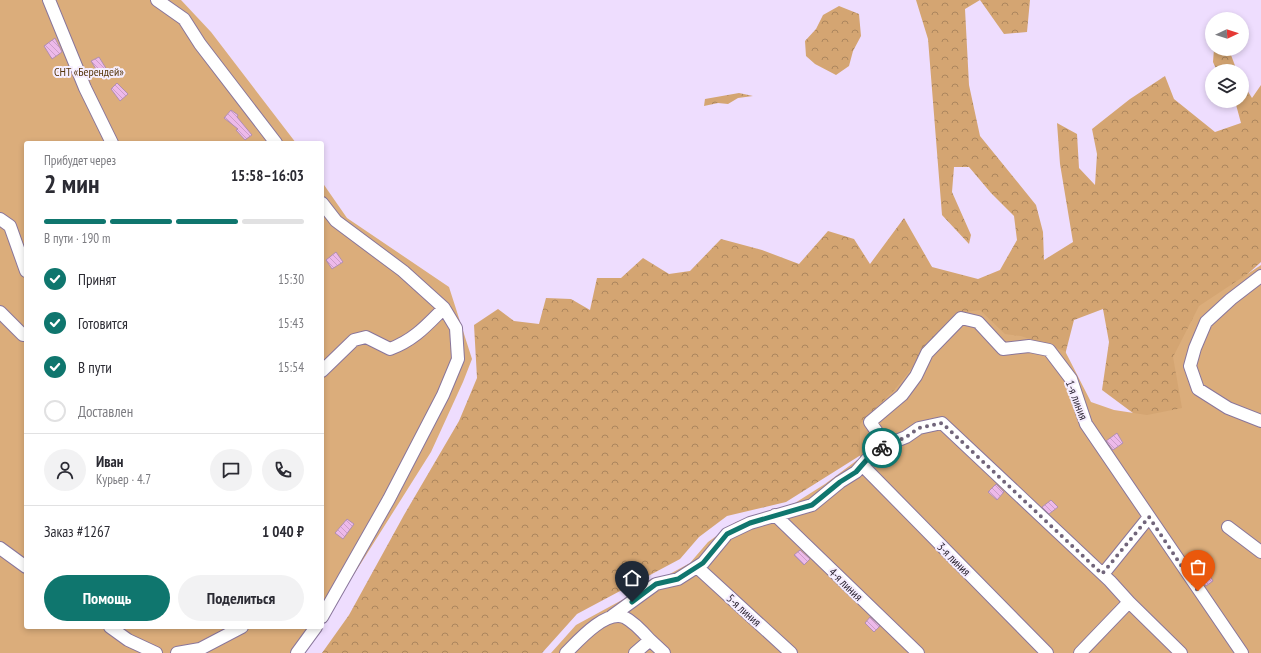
<!DOCTYPE html>
<html lang="ru">
<head>
<meta charset="utf-8">
<style>
	:root { --surface:#fff; --page:#f2f2f3; --text:#2b2b33; --muted:#7c7c81; --line:#e1e1e2; --accent:#0f766e }
	body { margin:0; font-family:"PT Sans Narrow",sans-serif; background:var(--page); color:var(--text); height:100vh; display:flex; flex-direction:column; font-size:15px; white-space:nowrap }
	* { box-sizing:border-box; margin:0 }
	p { font-size:13px; color:var(--muted) }
	.icon { flex:none; width:22px; height:22px; fill:none; stroke:currentColor; stroke-width:2; stroke-linecap:round; stroke-linejoin:round }
	.map { position:relative; flex:1; overflow:hidden }
	.drawer { position:absolute; left:24px; top:141px; width:300px; height:488px; display:flex; flex-direction:column; background:var(--surface); border-radius:4px; box-shadow:0 2px 6px #0003 }
	.drawer>* { flex:none }
	.needle { width:26px; rotate:86deg }
	.tools { position:absolute; left:1205px; top:12px; display:grid; gap:8px }
	.tools a { display:grid; place-items:center; width:44px; height:44px; border-radius:50%; background:var(--surface); box-shadow:0 2px 6px #0003; font-size:20px }
	.pin { position:absolute; display:grid; place-items:center; width:34px; height:34px; color:#fff; margin:-41px -17px; border-radius:50% 50% 50% 0; rotate:-45deg; box-shadow:0 0 4px #0007 }
	.pin .icon { rotate:45deg }
	.courier { position:absolute; display:grid; place-items:center; width:40px; height:40px; margin:-20px; border:3px solid #0f766e; border-radius:50%; background:#fff; color:#222; box-shadow:0 1px 5px #0007 }
	.headline em { font-style:normal; font-weight:700 }
	.headline div { display:flex; flex-direction:column-reverse }
	.headline { display:flex; align-items:center; justify-content:space-between; height:68px; padding:0 20px }
	h1 { font-size:26px; font-weight:700; line-height:30px }
	.bar { display:grid; grid-template-columns:repeat(4,1fr); gap:6px 4px; align-content:center; height:48px; padding:0 20px }
	.bar i { height:5px; border-radius:3px; background:var(--line) }
	.bar .current { background:var(--accent) }
	.bar p { grid-column:span 4 }
	.line { display:flex; align-items:center; gap:10px; padding:0 20px; border-top:1px solid var(--line) }
	.line div { flex:1 }
	.round { display:grid; place-items:center; flex:none; width:42px; height:42px; border-radius:21px; background:var(--page) }
	ol { padding:0 20px; list-style:none }
	li { display:flex; align-items:center; gap:12px; height:44px }
	li p { margin-inline-start:auto }
	li .icon { padding:4px; border-radius:50%; background:var(--accent); color:#fff; stroke-width:4 }
	li:last-child { color:var(--muted) }
	li i { width:22px; height:22px; border:2px solid var(--line); border-radius:50% }
	.cta { display:flex; gap:8px; margin-top:auto; padding:8px 20px }
	.cta a { flex:1; height:46px; border-radius:24px; background:var(--accent); color:#fff; font-size:16px; font-weight:700; line-height:46px; text-align:center }
	.cta a+a { background:var(--page); color:var(--text) }
	.map>svg:first-child { display:block }
</style>
</head>
<body>
<div class="map">
<svg width="1261" height="653" viewBox="0 0 1261 653">
	<defs>
		<pattern id="forest-crowns" width="20" height="18" patternUnits="userSpaceOnUse"><rect width="20" height="18" fill="#d4a572"/><path d="M2 6a3 3 0 1 1 6 0M12 15a3 3 0 1 1 6 0" fill="none" stroke="#ac865e"/></pattern>
		<pattern id="building-back-hatch" width="6" height="6" patternUnits="userSpaceOnUse"><rect width="6" height="6" fill="#edb9ea"/><path d="M-1 5l2 2M0 0l6 6M5-1l2 2" fill="none" stroke="#cc9fc9"/></pattern>
	</defs>
	<rect width="100%" height="100%" fill="#eeddfe"/>
	<path fill="url(#forest-crowns)" d="M916,0H1030L1027,32L1004,34L980,0L965,9L969,85L980,136L1036,205L1043,232L1044,260L1073,242L1060,164L1057,123L1077,134L1079,168L1095,185L1097,154L1092,129L1130,99L1165,76L1174,99L1215,132L1241,123L1235,101H1242V82L1252,98L1261,85V262L1220,299L1191,405L1180,426L1141,419L1102,390L1109,342L1103,309L1074,320L1058,382L931,411L786,502L727,516L699,537L680,559L577,614L542,653H322L349,615L404,515L459,421L477,378L474,325L498,309L514,321L539,324L546,298L571,299L590,310L597,278H621L643,258L669,274L690,271L721,239L762,250L799,264L828,231L854,239L870,264L904,218L932,267L978,279L1000,270L1017,240L1014,216L991,193L969,167H954L952,192L971,235L969,244L942,215L928,39Z
		M839,6L859,14L861,36L853,51L849,66L836,75L815,64L806,56L805,41L816,29L823,15Z
		M1214,49H1225L1231,55L1237,71H1217L1213,62Z
		M739,93L753,96L738,98L728,104L718,103L704,106L705,99Z"/>
	<path fill="#dbad7b" d="M0,0H181L211,32L296,143H26V627H320L304,653H0Z
		M322,182L347,218L449,287L472,359L463,382L431,452L322,625Z
		M1261,265V653H551L576,625L690,563L708,542L736,522L795,503L825,484L860,458V424L896,388L956,313L980,310L1005,334L1021,336L1065,351L1091,402L1114,410L1147,415L1182,408L1173,357L1199,306Z"/>
	<path fill="url(#building-back-hatch)" stroke="#b18faf" d="M55,38L62,52L52,59L44,46Z
		M99,57L107,70L99,74L91,61Z
		M117,83L128,94L120,101L111,89Z
		M231,110L238,115L237,117L252,135L249,137L245,140L236,130L238,129L224,118Z
		M336,252L343,262L332,269L326,260Z
		M1117,433L1123,443L1113,450L1106,441Z
		M996,484L1004,492L997,500L988,492Z
		M1051,500L1058,507L1049,514L1042,507Z
		M347,519L354,524L343,539L335,533Z
		M800,550L810,559L804,565L794,555Z
		M1209,574L1213,581L1206,586L1201,579Z
		M870,617L880,626L874,632L865,623Z"/>
	<g fill="none" stroke-linecap="round" stroke-linejoin="round">
		<g stroke="#89769b" stroke-width="14">
			<path id="minor" d="M49,0L85,88L112,143
				M157,0L184,19L200,44L276,143
				M322,203L336,221L403,271L444,308L456,328L458,359L443,395L389,499L322,617
				M0,219L10,226L26,271
				M1261,276L1231,299L1206,322L1195,348L1190,366L1198,389L1228,408L1261,421
				M0,312L23,335H26
				M322,371L354,340L366,337L390,349C414,340 426,326 444,308
				M886,445L870,422L902,395L916,376L927,353L961,318L978,322L1003,349L1029,346L1049,350L1071,379L1086,424L1242,653
				M862,465L1047,653
				M775,515L918,653
				M1228,527L1261,552
				M0,548L26,567
				M697,567L791,653
				M1103,574L1149,517
				M612,616L656,584L678,579L703,563L727,534L750,523L812,505L840,482L856,472L870,456L886,445L906,437L919,428L942,423L1110,581L1129,602
				M110,627L128,640L156,653
				M177,653L200,649L242,627
				M297,653L316,627
				M566,653C578,641 605,610 624,617C634,622 643,632 650,640
				M635,653L650,640L664,653
				M1080,653L1129,602L1181,653"/>
		</g>
		<use href="#minor" stroke="#fff" stroke-width="12"/>
	</g>
	<g fill="none" stroke-linecap="round" stroke-linejoin="round">
		<path stroke="#71657b" stroke-width="4" stroke-dasharray="0 7.2" d="M882,448L906,437L919,428L942,423L1102,574L1149,517L1198,591"/>
		<path stroke="#0f766e" stroke-width="5" d="M632,602L656,584L678,579L703,563L727,534L750,523L812,505L840,482L856,472L870,456L882,448"/>
	</g>
	<g text-anchor="middle" dominant-baseline="central" stroke-width="4" stroke-linejoin="round" paint-order="stroke">
		<g font-size="12" fill="#58380f" stroke="#f6eeff">
			<text x="89" y="71">СНТ «Берендей»</text>
		</g>
		<g font-size="12" fill="#2d2534" stroke="#f6eeff">
			<text transform="translate(1077 400) rotate(69)">1-я линия</text>
			<text transform="translate(954 559) rotate(45)">3-я линия</text>
			<text transform="translate(846 584) rotate(44)">4-я линия</text>
			<text transform="translate(744 610) rotate(42)">5-я линия</text>
		</g>
	</g>
</svg>
<div class="tools">
<a><svg class="needle" viewBox="-14 -14 28 28"><path d="M0-13l5 13h-10z" fill="#e53935"/><path d="M0 13l5-13h-10z" fill="#7c7c81"/></svg></a>
<a><svg class="icon" aria-label="layers" viewBox="0 0 24 24"><path d="M12 4l9 5-9 5-9-5zM3 14l9 5 9-5"/></svg></a>
</div>
<div class="pin" style="left:1198px;top:591px;background:#ea580c"><svg class="icon" aria-label="bag" viewBox="0 0 24 24"><path d="M5 8h14l-1 12H6zM9 8a3 3 0 0 1 6 0"/></svg></div>
<div class="pin" style="left:632px;top:602px;background:#1f2937"><svg class="icon" aria-label="home" viewBox="0 0 24 24"><path d="M3 11l9-7 9 7M6 9v11h12V9"/></svg></div>
<div class="courier" style="left:882px;top:448px"><svg class="icon" aria-label="bike" viewBox="0 0 24 24"><circle cx="6" cy="16" r="4"/><circle cx="18" cy="16" r="4"/><path d="M6 16l4-8h5l3 8M10 8l3 8H6M13 5h3"/></svg></div>
<section class="drawer">
<div class="headline"><div><h1>2 мин</h1><p>Прибудет через</p></div><em>15:58–16:03</em></div>
<div class="bar"><i class="current"></i><i class="current"></i><i class="current"></i><i></i><p>В пути · 190 m</p></div>
<ol>
<li><svg class="icon" aria-label="check" viewBox="0 0 24 24"><path d="M5 12l5 5 9-10"/></svg>Принят<p>15:30</p></li>
<li><svg class="icon" aria-label="check" viewBox="0 0 24 24"><path d="M5 12l5 5 9-10"/></svg>Готовится<p>15:43</p></li>
<li><svg class="icon" aria-label="check" viewBox="0 0 24 24"><path d="M5 12l5 5 9-10"/></svg>В пути<p>15:54</p></li>
<li><i></i>Доставлен</li>
</ol>
<div class="line" style="height:72px"><a class="round"><svg class="icon" aria-label="person" viewBox="0 0 24 24"><circle cx="12" cy="8" r="4"/><path d="M4 21q1-7 8-7t8 7"/></svg></a><div><b>Иван</b><p>Курьер · 4.7</p></div><a class="round"><svg class="icon" aria-label="chat" viewBox="0 0 24 24"><path d="M4 5h16v11H9l-5 4z"/></svg></a><a class="round"><svg class="icon" aria-label="phone" viewBox="0 0 24 24"><path d="M5 4h4l2 5-3 2q2 4 5 5l2-3 5 2v4C11 20 4 13 5 4z"/></svg></a></div>
<div class="line" style="height:52px"><div>Заказ #1267</div><b>1 040 ₽</b></div>
<div class="cta"><a>Помощь</a><a>Поделиться</a></div>
</section>
</div>
</body>
</html>
